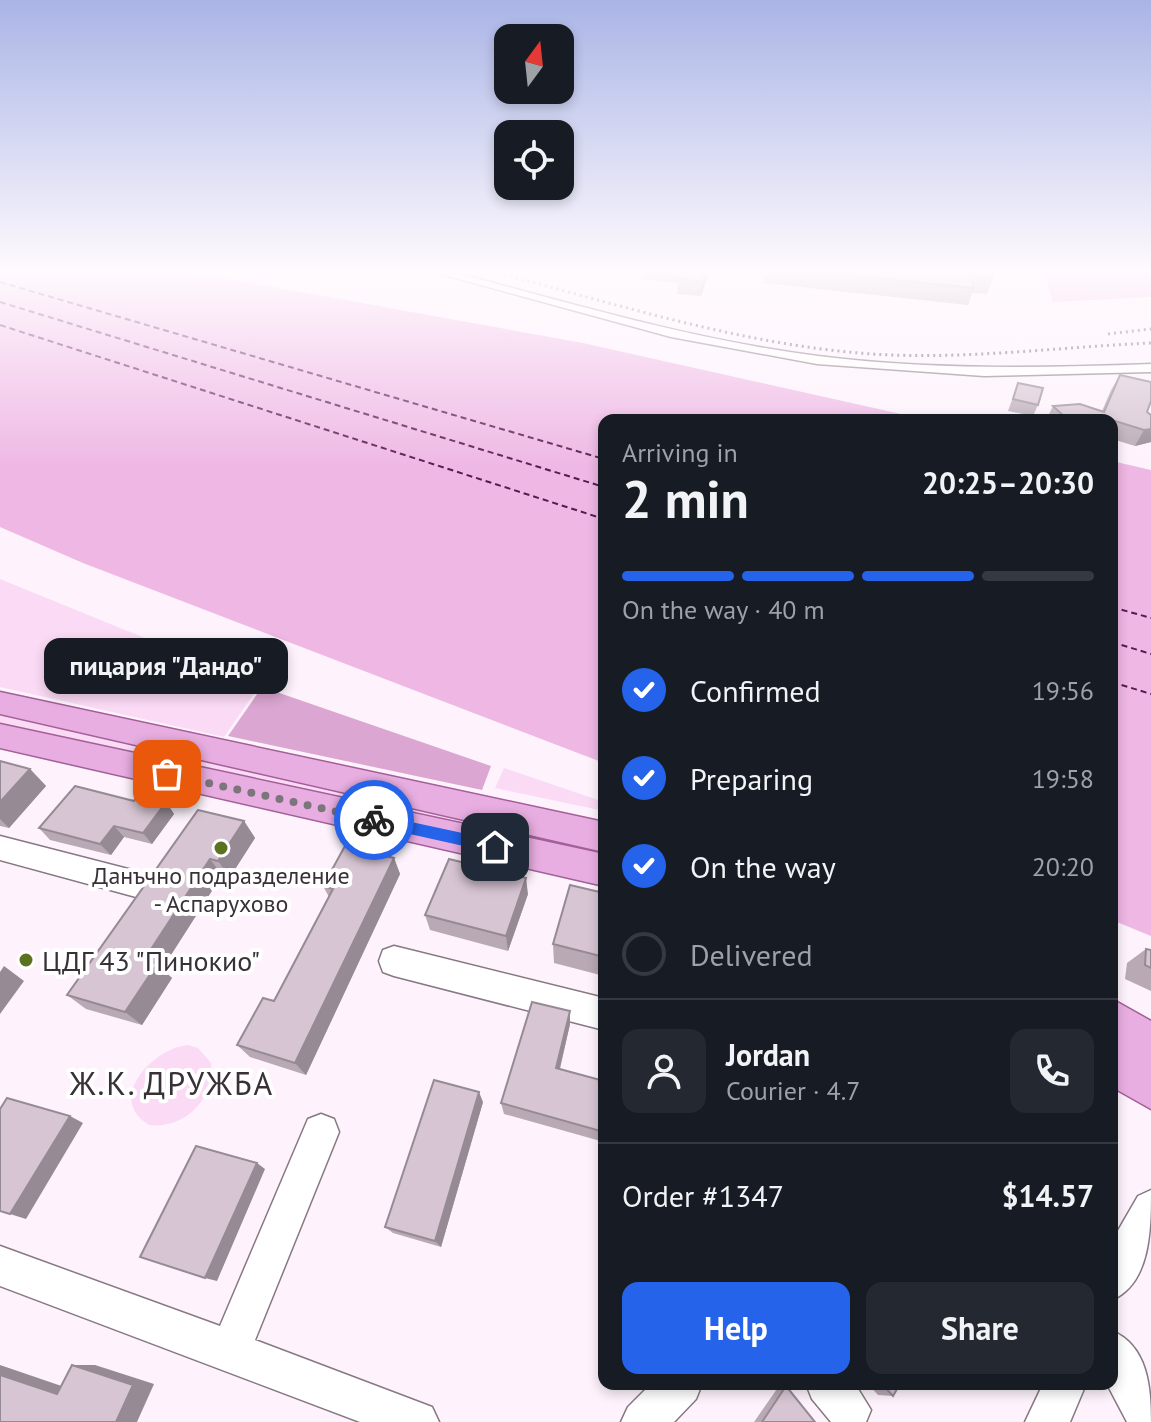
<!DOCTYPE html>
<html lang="en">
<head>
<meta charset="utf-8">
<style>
	:root { --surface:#171b24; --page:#242831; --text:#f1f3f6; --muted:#9ea1a6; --line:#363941; --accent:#2563eb }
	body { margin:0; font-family:"PT Sans",sans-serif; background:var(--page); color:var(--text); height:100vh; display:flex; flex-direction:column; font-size:30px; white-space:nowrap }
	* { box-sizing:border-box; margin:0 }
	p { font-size:26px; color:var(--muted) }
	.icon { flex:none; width:44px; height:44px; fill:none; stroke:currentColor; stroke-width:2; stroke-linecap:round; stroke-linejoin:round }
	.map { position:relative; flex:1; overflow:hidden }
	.panel { position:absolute; left:598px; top:414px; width:520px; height:976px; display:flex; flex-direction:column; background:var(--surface); border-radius:16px; box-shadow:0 4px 12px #0003 }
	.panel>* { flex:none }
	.needle { width:52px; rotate:15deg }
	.buttons { position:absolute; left:494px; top:24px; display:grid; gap:16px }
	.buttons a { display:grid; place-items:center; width:80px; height:80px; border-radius:16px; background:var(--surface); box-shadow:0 4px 12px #0003; font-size:40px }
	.pin { position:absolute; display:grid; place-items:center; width:68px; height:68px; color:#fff; margin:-34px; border-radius:16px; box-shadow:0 4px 12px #0006 }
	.courier { position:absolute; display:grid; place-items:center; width:80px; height:80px; margin:-40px; border:6px solid #2563eb; border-radius:50%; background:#fff; color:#222; box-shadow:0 2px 10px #0007 }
	.bubble { position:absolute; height:56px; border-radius:16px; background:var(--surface); box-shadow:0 4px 12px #0003; font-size:26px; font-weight:700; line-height:56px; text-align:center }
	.overview em { font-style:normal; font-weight:700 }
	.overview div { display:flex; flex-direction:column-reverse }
	.overview { display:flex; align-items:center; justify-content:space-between; height:136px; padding:0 24px }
	h1 { font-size:52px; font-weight:700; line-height:60px }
	.bar { display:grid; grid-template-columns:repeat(4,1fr); gap:12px 8px; align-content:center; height:96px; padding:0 24px }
	.bar i { height:10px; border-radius:6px; background:var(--line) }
	.bar .current { background:var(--accent) }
	.bar p { grid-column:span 4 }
	.line { display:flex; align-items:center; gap:20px; padding:0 24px; border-top:2px solid var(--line) }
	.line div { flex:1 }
	.round { display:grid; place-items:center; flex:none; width:84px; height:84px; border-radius:16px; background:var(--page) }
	ol { padding:0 24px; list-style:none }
	li { display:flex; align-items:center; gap:24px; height:88px }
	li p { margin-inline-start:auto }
	li .icon { padding:8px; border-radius:50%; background:var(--accent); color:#fff; stroke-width:4 }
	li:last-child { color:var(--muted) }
	li i { width:44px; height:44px; border:4px solid var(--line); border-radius:50% }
	.primary-button { display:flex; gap:16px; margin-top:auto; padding:16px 24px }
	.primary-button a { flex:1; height:92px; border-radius:16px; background:var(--accent); color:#fff; font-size:32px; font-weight:700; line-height:92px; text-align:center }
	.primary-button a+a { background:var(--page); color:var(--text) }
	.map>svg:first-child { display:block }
</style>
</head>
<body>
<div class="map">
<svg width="1151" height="1422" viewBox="0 0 1151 1422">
	<rect width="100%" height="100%" fill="#fef3fc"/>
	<path fill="#fbdaf5" d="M0,579L260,685L224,737L0,687Z
		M0,702L604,837V870L0,736Z
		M504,768L604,802V811L495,788Z
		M188,1045L198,1048L211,1063C215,1099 185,1129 149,1125C105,1099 153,1048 188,1045Z"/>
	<path fill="#dba6d2" d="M262,687L491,766L482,790L228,736Z"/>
	<path fill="#eeb7e4" d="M0,270H180L583,343L928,420H604V763L83,563L0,527Z
		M1043,270H1151V297L1053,302Z
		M1112,461L1151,470V936L1112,920Z"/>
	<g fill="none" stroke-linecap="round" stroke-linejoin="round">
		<path stroke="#581a51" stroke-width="2" stroke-dasharray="6 4" stroke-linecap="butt" d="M0,282L604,459
			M0,302L604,487
			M0,325L604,519
			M1112,607L1151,618
			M1112,642L1151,654
			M1112,682L1151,694"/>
		<g stroke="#877884" stroke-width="3">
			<path id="minor" d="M426,270H446C569,303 692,340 818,356C929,370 1040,368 1151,364V372L984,376L817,364L671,337Z
				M0,836L136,871L146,875L150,884L146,893L136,897L0,860Z
				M394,946L604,998V1030L394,976L383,972L379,961L383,950Z
				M321,1114L334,1119L339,1132L255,1340L432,1407L439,1422H360L0,1286V1246L220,1326L308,1119Z
				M1151,1190C1151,1228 1151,1283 1112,1300V1241L1138,1196Z
				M1112,1331C1148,1346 1151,1388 1151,1422H1127L1107,1384H1112Z
				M651,1384H702L696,1399L674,1422H621L628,1407Z
				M806,1384H855L871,1410L866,1422H831L812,1399Z
				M1043,1384H1086L1070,1422H1025Z"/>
		</g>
		<g stroke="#a25f98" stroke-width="3">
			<path id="major" d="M0,692L604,822V852L0,714Z
				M0,724L604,854V886L0,748Z
				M1112,999L1151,1021V1109L1112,1087Z"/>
		</g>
		<use href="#minor" fill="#fff" fill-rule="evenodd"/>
		<use href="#major" fill="#e9aee1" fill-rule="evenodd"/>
		<path stroke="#71686f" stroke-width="3" stroke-dasharray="2 4" stroke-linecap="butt" d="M487,270C614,303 741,345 872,354C965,360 1058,347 1151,343
			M1108,334L1151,329"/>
	</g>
	<path fill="#b9a9b5" d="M642,270H710L701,296L677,294L678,283L641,279Z
		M765,270H991L994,277L987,294L972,293L968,305L763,283Z
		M1120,375L1147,412L1151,415V442L1135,446L1112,439V420H1046L1053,406L1102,411L1111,390Z
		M1018,383L1038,405L1033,416L1008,411Z
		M0,761L30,769L46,786L9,828L0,826Z
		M134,801L166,802L174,814L152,844L124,837L111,855L50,840L39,828Z
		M244,821L255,838L230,877L222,875L162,969L172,978L142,1025L86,1009L67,995Z
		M394,858L400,874L306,1075L250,1057L237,1045L274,1001L329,897L323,886Z
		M604,893V976L554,963L553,944Z
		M528,894L508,951L430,930L425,915Z
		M1146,949L1151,950V991L1125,979L1127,963Z
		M570,1024L560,1069L604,1081V1142L504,1114L501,1103Z
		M483,1102L441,1247L393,1233L385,1227Z
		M868,1384H900L893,1396L878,1395Z
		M779,1386H786L815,1422H754Z"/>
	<path fill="#968a94" d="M706,270H710L701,296L702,281Z
		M1151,429V442L1135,446L1144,430Z
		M30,769L46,786L9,828L0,819V802Z
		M166,802L174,814L152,844L143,833Z
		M244,821L255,838L230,877L218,861Z
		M114,826L124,837L111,855L100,844Z
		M394,858L400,874L306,1075L295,1063Z
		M210,859L222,875L162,969L172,978L142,1025L125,1012L144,960Z
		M526,878L528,894L508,951L506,936Z
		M4,966L24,981L0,1014V972Z
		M570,1011V1024L557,1080L556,1068Z
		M479,1092L483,1102L441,1247L435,1241Z
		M70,1116L83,1123L26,1219L10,1214Z
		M257,1163L265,1169L217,1281L205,1278Z
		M0,1365L82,1393L57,1394L0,1375Z
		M72,1365H95L154,1384L137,1422H116Z"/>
	<path fill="#d7c5d3" stroke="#968a94" stroke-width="2" d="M682,270H706L702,281L678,279Z
		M800,270H991L994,277L970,275L974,288Z
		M1120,375L1151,382V401L1147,412L1151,415V429L1144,430L1112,420H1068L1053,406L1080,404L1104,412Z
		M1018,383L1043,388L1038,405L1013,399Z
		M0,761L30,769L0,802Z
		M75,786L134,801L137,796L166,802L143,833L114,826L100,844L39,828Z
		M198,810L244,821L218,861L210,859L144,960L157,964L125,1012L67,995Z
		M345,846L394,858L295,1063L237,1045L263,998L274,1001L333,889L323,886Z
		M449,859L526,878L506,936L425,915Z
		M570,885L604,893V957L553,944Z
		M1146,949L1151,950V968L1145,965Z
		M532,1002L570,1011L556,1068L604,1081V1132L501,1103Z
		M434,1080L479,1092L435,1241L385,1227Z
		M7,1098L70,1116L10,1214L0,1211V1109Z
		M196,1146L257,1163L205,1278L140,1257Z
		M72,1365L133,1385L116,1422H0V1375L57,1394Z
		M882,1384H900L893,1396Z
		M786,1386L815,1422H762Z"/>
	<linearGradient id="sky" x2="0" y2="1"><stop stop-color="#aab5e6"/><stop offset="0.58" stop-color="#fffafe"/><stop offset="1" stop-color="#fffafe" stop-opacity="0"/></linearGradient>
	<rect width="1151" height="469" fill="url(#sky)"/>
	<path fill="#2563eb" d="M374,814L495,840L503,847L495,853L374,826L367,820Z"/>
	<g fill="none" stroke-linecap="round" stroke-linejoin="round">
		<path stroke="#7d757c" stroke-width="8" stroke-dasharray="0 14.4" d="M167,774L374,820"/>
	</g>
	<g fill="#5d7221" stroke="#fff" stroke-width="3">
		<circle cx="221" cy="848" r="8"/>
		<circle cx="26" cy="960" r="8"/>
	</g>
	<g text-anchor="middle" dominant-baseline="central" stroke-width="8" stroke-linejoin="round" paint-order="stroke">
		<g font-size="24" fill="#383137" stroke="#fff">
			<text x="221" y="875">Данъчно подразделение<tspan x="221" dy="28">- Аспарухово</tspan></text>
		</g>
		<g font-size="28" fill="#383137" stroke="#fff" text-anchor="start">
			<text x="42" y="960">ЦДГ 43 "Пинокио"</text>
		</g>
		<g font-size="32" letter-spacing="2" fill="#383137" stroke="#fff">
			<text x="172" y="1083">Ж.К. ДРУЖБА</text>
		</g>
	</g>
</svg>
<div class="buttons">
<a><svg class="needle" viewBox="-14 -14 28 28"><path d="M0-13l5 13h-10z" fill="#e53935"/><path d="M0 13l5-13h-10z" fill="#9ea1a6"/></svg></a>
<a><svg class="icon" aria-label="locate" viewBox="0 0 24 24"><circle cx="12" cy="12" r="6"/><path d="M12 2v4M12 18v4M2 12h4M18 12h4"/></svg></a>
</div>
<div class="pin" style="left:167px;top:774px;background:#ea580c"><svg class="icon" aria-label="bag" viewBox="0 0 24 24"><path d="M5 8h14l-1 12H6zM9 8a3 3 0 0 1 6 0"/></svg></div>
<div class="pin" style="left:495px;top:847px;background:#1f2937"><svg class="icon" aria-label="home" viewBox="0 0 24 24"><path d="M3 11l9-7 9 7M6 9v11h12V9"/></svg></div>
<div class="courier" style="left:374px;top:820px"><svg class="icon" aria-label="bike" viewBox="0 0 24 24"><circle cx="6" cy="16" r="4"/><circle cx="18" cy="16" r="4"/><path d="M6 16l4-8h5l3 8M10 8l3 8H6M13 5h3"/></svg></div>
<div class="bubble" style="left:44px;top:638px;width:244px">пицария &quot;Дандо&quot;</div>
<section class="panel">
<div class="overview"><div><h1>2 min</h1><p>Arriving in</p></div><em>20:25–20:30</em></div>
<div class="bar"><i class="current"></i><i class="current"></i><i class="current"></i><i></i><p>On the way · 40 m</p></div>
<ol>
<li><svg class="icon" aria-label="check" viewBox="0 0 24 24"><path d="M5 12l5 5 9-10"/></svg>Confirmed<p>19:56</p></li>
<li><svg class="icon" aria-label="check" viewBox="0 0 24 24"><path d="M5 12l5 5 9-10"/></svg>Preparing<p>19:58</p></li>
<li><svg class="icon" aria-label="check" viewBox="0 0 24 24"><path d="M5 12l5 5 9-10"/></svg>On the way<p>20:20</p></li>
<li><i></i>Delivered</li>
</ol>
<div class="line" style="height:144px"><a class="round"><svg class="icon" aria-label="person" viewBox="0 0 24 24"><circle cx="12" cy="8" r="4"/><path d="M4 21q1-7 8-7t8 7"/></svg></a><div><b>Jordan</b><p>Courier · 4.7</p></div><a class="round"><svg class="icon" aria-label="phone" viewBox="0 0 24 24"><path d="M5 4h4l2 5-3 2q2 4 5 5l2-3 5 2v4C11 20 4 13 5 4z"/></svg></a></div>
<div class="line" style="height:104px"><div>Order #1347</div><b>$14.57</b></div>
<div class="primary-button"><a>Help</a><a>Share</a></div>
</section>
</div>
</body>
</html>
